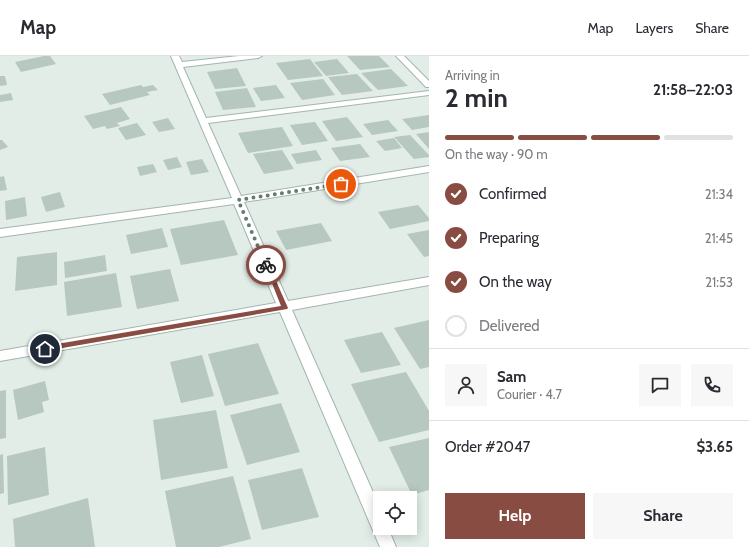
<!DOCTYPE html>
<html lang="en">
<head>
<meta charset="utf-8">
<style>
	:root { --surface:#fff; --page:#f7f7f7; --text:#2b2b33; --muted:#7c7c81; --line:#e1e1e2; --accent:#884c42 }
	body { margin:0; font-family:Cabin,sans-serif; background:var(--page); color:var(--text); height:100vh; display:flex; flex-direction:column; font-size:15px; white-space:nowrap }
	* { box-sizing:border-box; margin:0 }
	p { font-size:13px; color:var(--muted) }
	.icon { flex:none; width:22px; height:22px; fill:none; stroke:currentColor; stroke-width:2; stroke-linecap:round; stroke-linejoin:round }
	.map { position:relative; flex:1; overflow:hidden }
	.details { display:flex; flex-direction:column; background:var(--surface); width:320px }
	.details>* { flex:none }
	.controls { position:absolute; left:373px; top:435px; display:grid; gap:8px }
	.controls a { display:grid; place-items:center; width:44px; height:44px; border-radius:0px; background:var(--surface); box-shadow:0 2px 10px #0003; font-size:20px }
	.pin { position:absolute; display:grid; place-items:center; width:34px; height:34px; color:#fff; margin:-17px; border:2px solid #fff; border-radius:50%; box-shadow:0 1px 4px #0007 }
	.courier { position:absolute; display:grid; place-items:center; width:40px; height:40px; margin:-20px; border:3px solid #884c42; border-radius:50%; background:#fff; color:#222; box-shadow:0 1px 5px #0007 }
	.head em { font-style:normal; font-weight:800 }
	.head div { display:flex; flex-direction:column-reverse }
	.head { display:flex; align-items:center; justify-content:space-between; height:68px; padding:0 16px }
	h1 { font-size:26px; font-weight:800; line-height:30px }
	.bar { display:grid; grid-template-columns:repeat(4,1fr); gap:6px 4px; align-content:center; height:48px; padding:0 16px }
	.bar i { height:5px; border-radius:3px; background:var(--line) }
	.bar .active { background:var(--accent) }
	.bar p { grid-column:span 4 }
	.line { display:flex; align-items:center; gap:10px; padding:0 16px; border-top:1px solid var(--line) }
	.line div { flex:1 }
	.round { display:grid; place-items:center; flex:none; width:42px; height:42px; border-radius:0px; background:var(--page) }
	ol { padding:0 16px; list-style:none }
	li { display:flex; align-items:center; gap:12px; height:44px }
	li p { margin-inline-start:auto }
	li .icon { padding:4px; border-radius:50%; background:var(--accent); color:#fff; stroke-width:4 }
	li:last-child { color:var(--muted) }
	li i { width:22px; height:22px; border:2px solid var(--line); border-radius:50% }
	.action { display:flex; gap:8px; margin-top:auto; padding:8px 16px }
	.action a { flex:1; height:46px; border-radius:0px; background:var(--accent); color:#fff; font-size:16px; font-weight:800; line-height:46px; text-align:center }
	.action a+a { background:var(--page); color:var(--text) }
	header { display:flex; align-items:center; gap:24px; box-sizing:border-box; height:56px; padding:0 20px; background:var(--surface); border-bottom:1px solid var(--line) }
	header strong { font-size:19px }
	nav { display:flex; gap:22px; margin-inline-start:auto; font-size:14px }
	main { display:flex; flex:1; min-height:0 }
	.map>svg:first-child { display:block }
</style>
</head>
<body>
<header>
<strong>Map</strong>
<nav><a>Map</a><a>Layers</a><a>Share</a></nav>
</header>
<main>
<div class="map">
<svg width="429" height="491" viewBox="0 0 429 491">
	<rect width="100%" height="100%" fill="#e2ede7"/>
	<path fill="#b7c8c0" d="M44,0H50L56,8L21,16L15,6Z
		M347,0H379L390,11L360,14Z
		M310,3L323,20L288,24L276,7Z
		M337,3L349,17L326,20L314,6Z
		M237,12L246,30L215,33L207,16Z
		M391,13L408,30L378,34L361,17Z
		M357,18L373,35L342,39L328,21Z
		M0,20H5L7,29L0,30Z
		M323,23L335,39L302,44L290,27Z
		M141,29L143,31L153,29L158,34L147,36L150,39L110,49L102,38Z
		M276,29L285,42L261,45L253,32Z
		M247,32L256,51L223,54L215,36Z
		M11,37L13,44L0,46V39Z
		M121,51L130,63L117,67L120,70L107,73L105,70L93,73L84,60Z
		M429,59V71L412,74L402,63Z
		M347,61L363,81L336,85L322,65Z
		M168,62L175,73L159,76L152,66Z
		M388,64L398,75L372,79L363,68Z
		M315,66L328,85L302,89L290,69Z
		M137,67L146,79L126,84L118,72Z
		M282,71L293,90L248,97L238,77Z
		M429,76V93L416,78Z
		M410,79L429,99V101L414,103L394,81Z
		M394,82L402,92L385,95L376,85Z
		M0,84H2L8,91L0,94Z
		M360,88L370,101L340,105L331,92Z
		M282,94L294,113L264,118L253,98Z
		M316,94L322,104L297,108L291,98Z
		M177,101L182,111L168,114L163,104Z
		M202,103L209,116L191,119L186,106Z
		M153,108L157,116L140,120L137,111Z
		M4,120L7,134L0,135V121Z
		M60,136L65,151L46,156L41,141Z
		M25,141L27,160L6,164L5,145Z
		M418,149L429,162V165L390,173L378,156Z
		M224,164L238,199L181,209L170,173Z
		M321,167L332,185L286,194L276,175Z
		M162,172L168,191L131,198L126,179Z
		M429,174V200L424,201L407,178Z
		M57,196V229L15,235L17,201Z
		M105,199L107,215L65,222L64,206Z
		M170,213L179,245L137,253L130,220Z
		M116,217L122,251L67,260L64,226Z
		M429,264V311L420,313L394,272Z
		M382,276L401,309L361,317L344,284Z
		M258,287L279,338L225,350L208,298Z
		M202,299L214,340L181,347L170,306Z
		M406,316L429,355V374L379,386L351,328Z
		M45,325L49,344L42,346L44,356L18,364L13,334Z
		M6,334V382L0,383V335Z
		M281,347L300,396L247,409L230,359Z
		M216,354L228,412L161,424L153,364Z
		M429,382V434L412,439L389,391Z
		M45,391L49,439L8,449L7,400Z
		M3,398L4,437L0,438V399Z
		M302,412L319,461L262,474L248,424Z
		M233,420L251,483L219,491H176L165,435Z
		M88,442L95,491H15L13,463Z"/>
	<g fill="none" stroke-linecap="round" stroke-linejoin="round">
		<g stroke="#a4b5ae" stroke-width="2">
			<path id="minor" d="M171,0H179L182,6L239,0H262L258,2L183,11L206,62L429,35V39L208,67L241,140L429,110V116L244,146L288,245L429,221V229L292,254L380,452V472H388L396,491H380L280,256L0,305V295L276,247L234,148L0,181V173L232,142Z
				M396,0H404L429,25V31H426Z"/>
		</g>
		<use href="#minor" fill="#fff" fill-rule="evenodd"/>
	</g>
	<path fill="#884c42" d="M264,207L269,209L288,252L287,253L45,295L42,293L45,290L281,250Z"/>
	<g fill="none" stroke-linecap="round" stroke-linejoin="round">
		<path stroke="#657c73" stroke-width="4" stroke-dasharray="0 7.2" d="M266,209L238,144L341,128"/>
	</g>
</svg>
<div class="controls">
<a><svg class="icon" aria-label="locate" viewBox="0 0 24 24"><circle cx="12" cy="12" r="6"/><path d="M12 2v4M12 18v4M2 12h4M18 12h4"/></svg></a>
</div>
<div class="pin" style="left:341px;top:128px;background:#ea580c"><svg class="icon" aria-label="bag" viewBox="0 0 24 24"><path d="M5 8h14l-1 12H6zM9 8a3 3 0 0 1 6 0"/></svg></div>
<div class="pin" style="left:45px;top:293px;background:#1f2937"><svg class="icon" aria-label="home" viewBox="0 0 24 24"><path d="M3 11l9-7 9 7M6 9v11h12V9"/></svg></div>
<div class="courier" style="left:266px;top:209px"><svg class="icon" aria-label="bike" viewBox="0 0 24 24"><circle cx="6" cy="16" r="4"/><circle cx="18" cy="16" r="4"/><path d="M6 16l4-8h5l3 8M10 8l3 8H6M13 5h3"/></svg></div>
</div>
<section class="details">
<div class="head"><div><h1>2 min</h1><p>Arriving in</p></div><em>21:58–22:03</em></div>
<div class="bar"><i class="active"></i><i class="active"></i><i class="active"></i><i></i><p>On the way · 90 m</p></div>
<ol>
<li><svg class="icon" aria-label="check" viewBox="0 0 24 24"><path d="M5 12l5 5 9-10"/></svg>Confirmed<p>21:34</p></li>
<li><svg class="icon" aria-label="check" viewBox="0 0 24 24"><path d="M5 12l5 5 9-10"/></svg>Preparing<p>21:45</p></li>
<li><svg class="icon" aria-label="check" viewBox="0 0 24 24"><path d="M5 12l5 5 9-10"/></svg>On the way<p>21:53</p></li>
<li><i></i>Delivered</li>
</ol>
<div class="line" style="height:72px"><a class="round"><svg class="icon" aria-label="person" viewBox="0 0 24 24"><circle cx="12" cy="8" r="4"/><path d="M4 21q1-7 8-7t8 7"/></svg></a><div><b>Sam</b><p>Courier · 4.7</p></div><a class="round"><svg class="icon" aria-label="chat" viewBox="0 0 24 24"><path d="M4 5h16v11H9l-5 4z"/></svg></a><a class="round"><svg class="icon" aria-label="phone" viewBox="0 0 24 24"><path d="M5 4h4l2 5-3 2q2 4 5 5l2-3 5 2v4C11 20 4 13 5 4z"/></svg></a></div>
<div class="line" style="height:52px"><div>Order #2047</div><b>$3.65</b></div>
<div class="action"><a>Help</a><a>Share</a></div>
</section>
</main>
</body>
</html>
